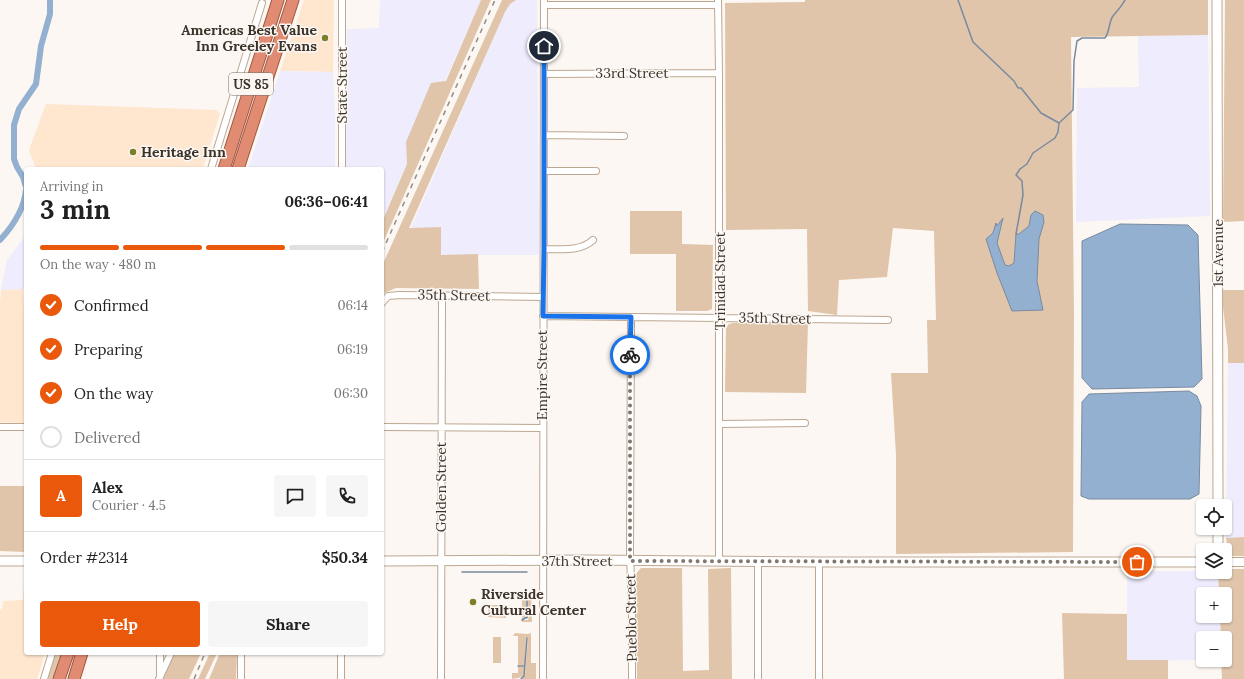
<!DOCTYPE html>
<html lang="en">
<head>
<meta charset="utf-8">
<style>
	:root { --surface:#fff; --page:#f6f6f6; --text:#222; --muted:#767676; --line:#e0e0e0; --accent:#ea580c }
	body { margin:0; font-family:Lora,serif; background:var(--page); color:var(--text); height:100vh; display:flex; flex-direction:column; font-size:15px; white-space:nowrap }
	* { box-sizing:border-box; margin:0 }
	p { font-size:13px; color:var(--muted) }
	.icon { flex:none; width:22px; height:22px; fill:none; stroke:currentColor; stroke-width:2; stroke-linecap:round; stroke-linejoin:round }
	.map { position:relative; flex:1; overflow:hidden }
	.panel { position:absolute; left:24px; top:167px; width:360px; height:488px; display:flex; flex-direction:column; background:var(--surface); border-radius:4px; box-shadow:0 1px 3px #0004 }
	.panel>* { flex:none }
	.controls { position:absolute; left:1196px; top:499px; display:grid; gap:8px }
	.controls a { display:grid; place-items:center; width:36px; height:36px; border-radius:4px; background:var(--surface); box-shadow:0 1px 3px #0004; font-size:20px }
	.pin { position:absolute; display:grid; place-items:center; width:34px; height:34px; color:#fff; margin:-17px; border:2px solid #fff; border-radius:50%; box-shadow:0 1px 4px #0007 }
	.courier { position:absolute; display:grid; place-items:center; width:40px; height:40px; margin:-20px; border:3px solid #1a73e8; border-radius:50%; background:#fff; color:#222; box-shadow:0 1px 5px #0007 }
	.head em { font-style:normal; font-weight:700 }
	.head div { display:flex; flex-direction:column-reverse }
	.head { display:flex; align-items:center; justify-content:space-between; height:68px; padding:0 16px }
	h1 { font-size:26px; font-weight:700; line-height:30px }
	.bar { display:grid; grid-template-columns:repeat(4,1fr); gap:6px 4px; align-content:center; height:48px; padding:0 16px }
	.bar i { height:5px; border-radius:3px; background:var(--line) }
	.bar .active { background:var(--accent) }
	.bar p { grid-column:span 4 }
	.line { display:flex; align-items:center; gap:10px; padding:0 16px; border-top:1px solid var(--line) }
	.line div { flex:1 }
	.round { display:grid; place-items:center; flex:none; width:42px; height:42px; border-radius:4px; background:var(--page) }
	ol { padding:0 16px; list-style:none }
	li { display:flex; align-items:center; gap:12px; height:44px }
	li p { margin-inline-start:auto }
	li .icon { padding:4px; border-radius:50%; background:var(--accent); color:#fff; stroke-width:4 }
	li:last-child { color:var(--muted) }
	li i { width:22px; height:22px; border:2px solid var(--line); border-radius:50% }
	.primary-button { display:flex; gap:8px; margin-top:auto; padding:8px 16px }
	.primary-button a { flex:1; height:46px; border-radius:4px; background:var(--accent); color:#fff; font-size:16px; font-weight:700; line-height:46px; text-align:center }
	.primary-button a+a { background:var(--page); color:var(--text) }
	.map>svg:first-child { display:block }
</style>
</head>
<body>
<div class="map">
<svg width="1244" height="679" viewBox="0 0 1244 679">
	<rect width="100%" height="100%" fill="#fcf7f2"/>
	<path fill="#fee6cf" d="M304,0H334L333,72L280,71Z
		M46,104L218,110L217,112L220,113L203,169H36L29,150Z
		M23,289L26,378L25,420L24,423L0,422V304L1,290Z
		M25,568L26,653H45L37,679H0V610L2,609L3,601L23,600Z"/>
	<path fill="#eeecfd" d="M380,0H481L445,81L406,142L407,163L382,221V169H346L347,29L379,28Z
		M516,0H537L539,255H441L410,230L505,12L510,4Z
		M1208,35L1210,216L1076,222L1077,88L1139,87L1138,36Z
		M280,71L333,72L335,115V169H248Z
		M26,235V289L1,290L7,260Z
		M1228,363H1244V537L1226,538Z
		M1127,571H1203V572H1218L1219,594H1203V616H1220L1221,638H1203V660L1127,661Z"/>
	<path fill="#e0c5ab" d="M481,0H491L382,245V222L407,164L406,142L431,83L446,81Z
		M502,0H516L510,4L505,12L409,228L441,227V255L478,254L479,289L396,288L382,294V266Z
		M805,0H1208V35L1071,37L1074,315L1073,552L896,554V455L891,373H928L927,320H936L934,231L893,228L887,277L839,280L837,315L808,311L807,229L726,230L725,3L805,2Z
		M1225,0H1244V221L1223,222Z
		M630,211H682V244L713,245L712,309L707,311H676V254H630Z
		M1221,290H1244V363H1228V349Z
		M733,323H808L806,393L725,392L726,328L729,324Z
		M0,486H25V552L0,551Z
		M1244,537V556H1229L1226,538Z
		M641,568H682L683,671L709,670L708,569L731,568L732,679H637L636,574Z
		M1225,569H1244V679H1222L1221,660H1225V638H1221L1220,616H1225V594H1219L1218,572H1225Z
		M526,594H531L532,622H522V620H528L529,615H527V598V615H525V618L522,619V598Z
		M488,605H506V618L488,617Z
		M1062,613L1127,614V660H1168V679H1064Z
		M515,633L528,634L531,633V663H536V679H522L525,675L528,638H526L525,665H518V636H513Z
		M493,637H501V663H493Z
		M55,653H61L52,679H47Z
		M174,653H201L189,679H162Z
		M210,653H217L205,679H198Z
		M220,653H237L236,679H209Z
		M518,666L525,667L523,677L512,679V673H518Z"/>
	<path fill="#93b0d1" stroke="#798a9f" d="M1035,211L1043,215L1044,222L1039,239L1037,281L1043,310L1012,311L997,273L986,239L993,233L996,223L997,226L1003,218L997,243L1005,265L1009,266L1014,263L1016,234H1019L1029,226L1031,215Z
		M1120,224L1188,225L1198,235L1202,379L1194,387L1092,389L1082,378V241Z
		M1189,391L1197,396L1201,406L1199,494L1190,499H1089L1081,496L1082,402L1089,394Z"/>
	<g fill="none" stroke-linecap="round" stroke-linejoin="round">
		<path stroke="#798a9f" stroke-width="1.5" d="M958,0L973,42L1014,81L1018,88H1021L1041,113L1059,123L1073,110L1074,61L1077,41L1082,38H1105C1110,31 1109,21 1113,16C1117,11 1122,6 1125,0
			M1016,234L1023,195L1022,181L1016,175L1020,169L1027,164L1033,153L1055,138L1058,132L1059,123
			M462,572H527
			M527,618V599
			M522,620L527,617
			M518,666H524
			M521,679L524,676L527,638"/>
		<path stroke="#93b0d1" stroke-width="6" d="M26,187L23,177L17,167L14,159V125L19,109L36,84L41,46L50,14V0
			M0,240C13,226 24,210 26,190"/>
		<g stroke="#bda791" stroke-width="8">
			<path id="minor" d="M718,0L719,73V562
				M544,5H718
				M544,74L719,73
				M544,135L624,136
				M211,169L262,3
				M342,169V0
				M544,171H596
				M544,249C560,249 580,252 593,240
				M382,303L388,296L400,295L543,297
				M543,316L888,320
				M631,317L630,553L632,614V679
				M719,424L805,423
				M0,427H26
				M382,427L542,428
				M160,653V675
				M341,653V679
				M44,679L52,653
				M159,679L171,653
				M241,679V653
				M441,679L442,295
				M543,679L544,0
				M758,679V562
				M819,679V562"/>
		</g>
		<g stroke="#bda791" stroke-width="10">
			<path id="tertiary" d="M1225,562H1244"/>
		</g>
		<g stroke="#bda791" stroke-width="11">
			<path id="secondary" d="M1217,0L1218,506
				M1218,528V550
				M0,561H26
				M382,561L586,560L819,562H1203"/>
		</g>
		<g stroke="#a15942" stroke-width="13">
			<path id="trunk" d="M224,169L278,0
				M238,169L293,0
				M59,679L68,653
				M74,679L82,653"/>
		</g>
		<use href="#minor" stroke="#fff" stroke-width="6"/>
		<use href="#tertiary" stroke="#fff" stroke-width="8"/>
		<use href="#secondary" stroke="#fff" stroke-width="9"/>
		<use href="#trunk" stroke="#e08b72" stroke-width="11"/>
		<path stroke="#948d86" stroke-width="1.5" stroke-dasharray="5 5" stroke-linecap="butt" d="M382,252L495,0
			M194,679L205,653"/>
	</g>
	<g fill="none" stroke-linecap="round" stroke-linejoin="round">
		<path stroke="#7f776f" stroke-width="4" stroke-dasharray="0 7.2" d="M630,355V561L1137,562"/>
		<path stroke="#1a73e8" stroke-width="5" d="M544,46V249L543,316L631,317L630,355"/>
	</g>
	<g fill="#7d7e26" stroke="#fcf7f2" stroke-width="1.5">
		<circle cx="325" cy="38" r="4"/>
		<circle cx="133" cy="152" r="4"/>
		<circle cx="473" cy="602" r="4"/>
	</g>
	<g text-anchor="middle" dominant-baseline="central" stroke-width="3" stroke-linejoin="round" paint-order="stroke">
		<rect fill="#fcf7f2" stroke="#756d65" stroke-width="1" x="229" y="73" width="44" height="22" rx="3"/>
		<g font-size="13" font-weight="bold" fill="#3b3229">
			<text x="251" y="84">US 85</text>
		</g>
		<g font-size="14" font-weight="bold" fill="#3b3229" stroke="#fcf7f2" text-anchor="start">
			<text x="317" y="30" text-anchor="end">Americas Best Value<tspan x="317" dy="16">Inn Greeley Evans</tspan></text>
			<text x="141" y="152">Heritage Inn</text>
			<text x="481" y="594">Riverside<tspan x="481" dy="16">Cultural Center</tspan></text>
		</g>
		<g font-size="14" fill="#3b3229" stroke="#fcf7f2">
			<text x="632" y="73">33rd Street</text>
			<text transform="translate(342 85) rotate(-90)">State Street</text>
			<text transform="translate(1218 253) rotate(-90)">1st Avenue</text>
			<text transform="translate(720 281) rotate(-90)">Trinidad Street</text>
			<text transform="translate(454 295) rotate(1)">35th Street</text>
			<text transform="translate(775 318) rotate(1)">35th Street</text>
			<text transform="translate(542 375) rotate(-90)">Empire Street</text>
			<text transform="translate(441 487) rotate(-90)">Golden Street</text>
			<text x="577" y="561">37th Street</text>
			<text transform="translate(631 618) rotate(-91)">Pueblo Street</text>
		</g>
	</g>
</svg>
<div class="controls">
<a><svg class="icon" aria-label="locate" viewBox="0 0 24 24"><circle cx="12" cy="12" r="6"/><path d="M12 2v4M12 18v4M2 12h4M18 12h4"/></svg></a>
<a><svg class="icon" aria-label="layers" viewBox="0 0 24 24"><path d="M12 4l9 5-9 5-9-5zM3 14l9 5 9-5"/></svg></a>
<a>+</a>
<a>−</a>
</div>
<div class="pin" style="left:1137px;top:562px;background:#ea580c"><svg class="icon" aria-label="bag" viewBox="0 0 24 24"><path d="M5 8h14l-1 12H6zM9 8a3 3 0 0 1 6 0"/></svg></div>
<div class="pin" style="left:544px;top:46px;background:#1f2937"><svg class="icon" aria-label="home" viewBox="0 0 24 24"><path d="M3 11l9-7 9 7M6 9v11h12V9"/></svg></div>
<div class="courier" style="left:630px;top:355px"><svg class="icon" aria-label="bike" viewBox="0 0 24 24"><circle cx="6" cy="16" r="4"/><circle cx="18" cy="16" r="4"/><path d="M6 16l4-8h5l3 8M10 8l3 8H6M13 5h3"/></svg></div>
<section class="panel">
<div class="head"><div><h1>3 min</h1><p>Arriving in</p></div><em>06:36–06:41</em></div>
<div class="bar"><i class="active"></i><i class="active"></i><i class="active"></i><i></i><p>On the way · 480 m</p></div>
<ol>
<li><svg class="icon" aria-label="check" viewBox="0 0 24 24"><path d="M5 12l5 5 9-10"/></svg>Confirmed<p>06:14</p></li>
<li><svg class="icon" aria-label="check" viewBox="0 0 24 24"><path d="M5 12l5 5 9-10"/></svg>Preparing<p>06:19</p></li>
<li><svg class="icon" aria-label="check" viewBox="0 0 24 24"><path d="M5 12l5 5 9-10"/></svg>On the way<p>06:30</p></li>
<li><i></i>Delivered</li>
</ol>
<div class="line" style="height:72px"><b class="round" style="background:var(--accent);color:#fff">A</b><div><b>Alex</b><p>Courier · 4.5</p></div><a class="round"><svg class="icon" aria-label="chat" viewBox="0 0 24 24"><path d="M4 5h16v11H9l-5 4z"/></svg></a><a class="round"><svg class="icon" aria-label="phone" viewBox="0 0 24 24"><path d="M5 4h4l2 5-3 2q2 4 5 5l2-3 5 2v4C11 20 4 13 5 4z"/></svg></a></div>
<div class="line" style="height:52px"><div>Order #2314</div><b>$50.34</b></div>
<div class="primary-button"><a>Help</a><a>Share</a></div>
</section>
</div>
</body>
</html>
